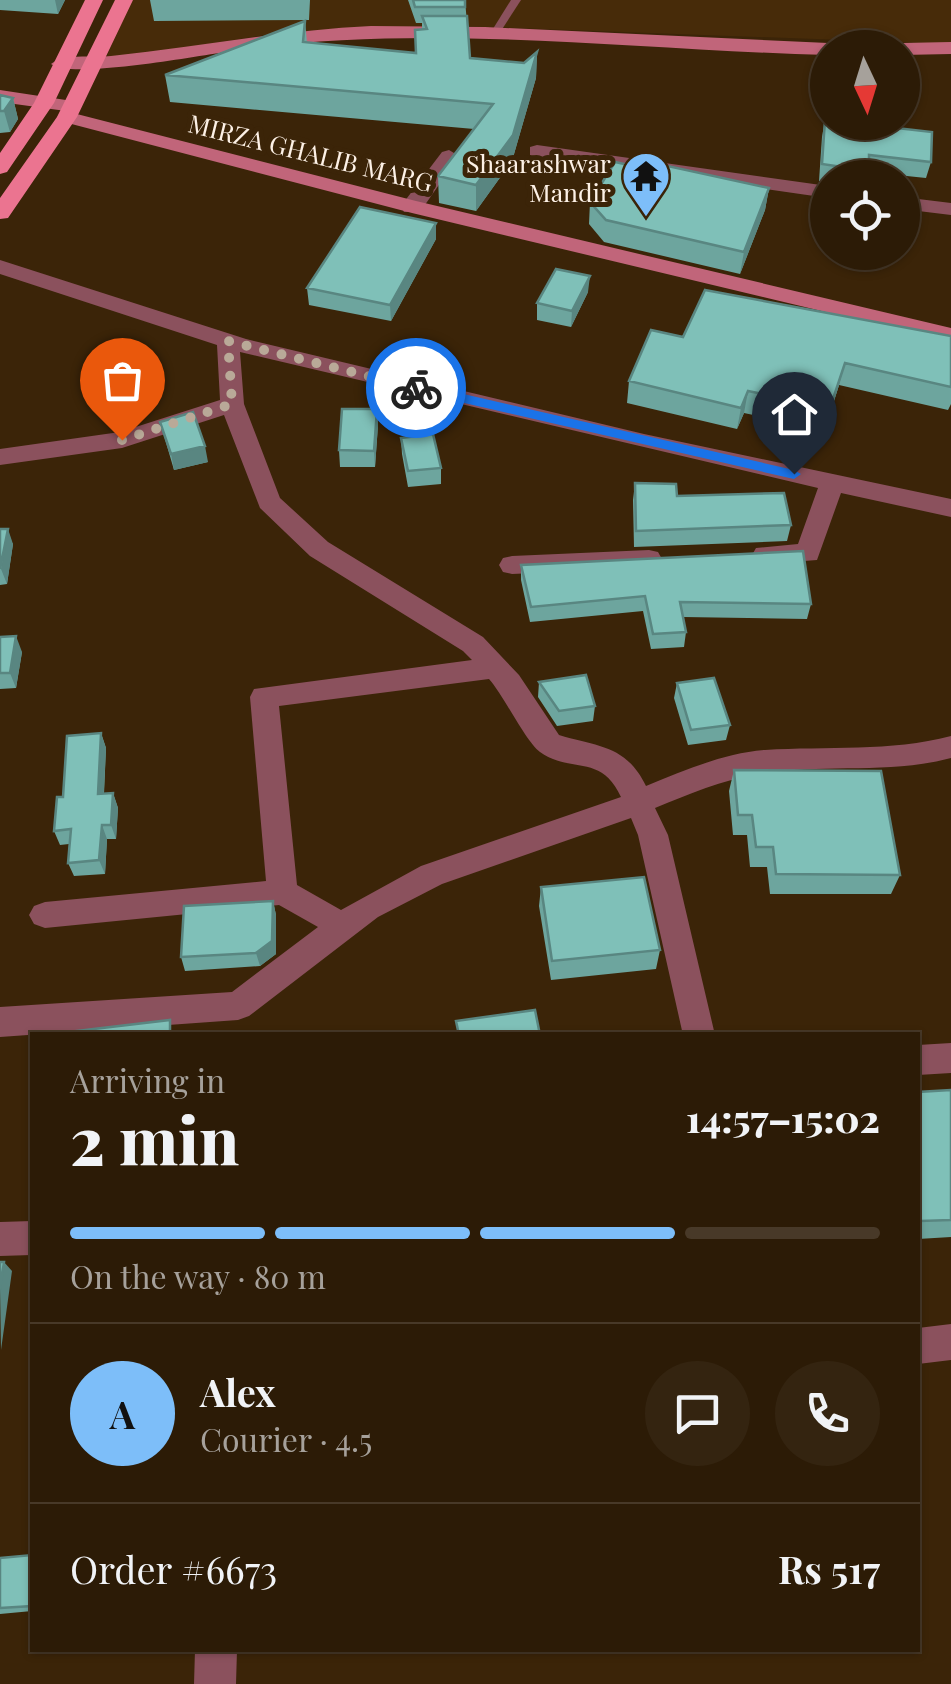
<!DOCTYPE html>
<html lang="en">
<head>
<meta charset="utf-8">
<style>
	:root { --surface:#2c1b06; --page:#342410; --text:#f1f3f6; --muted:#a6a19b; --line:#483928; --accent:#7dbef9 }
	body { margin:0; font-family:"Playfair Display",serif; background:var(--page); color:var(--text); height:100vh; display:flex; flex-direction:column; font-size:38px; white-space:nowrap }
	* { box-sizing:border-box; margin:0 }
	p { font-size:32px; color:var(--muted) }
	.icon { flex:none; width:55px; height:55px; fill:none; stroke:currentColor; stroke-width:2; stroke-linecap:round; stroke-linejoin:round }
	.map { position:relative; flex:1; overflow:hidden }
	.drawer { position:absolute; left:30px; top:1032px; width:890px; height:620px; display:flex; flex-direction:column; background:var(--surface); border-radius:0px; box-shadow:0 2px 8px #0004,0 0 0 2px var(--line) }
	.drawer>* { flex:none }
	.needle { width:65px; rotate:176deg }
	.buttons { position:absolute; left:810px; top:30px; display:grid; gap:20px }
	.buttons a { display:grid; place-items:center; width:110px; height:110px; border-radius:50%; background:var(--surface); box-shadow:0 2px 8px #0004,0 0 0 2px var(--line); font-size:50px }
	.pin { position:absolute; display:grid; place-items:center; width:85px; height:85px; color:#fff; margin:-102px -42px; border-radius:50% 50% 50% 0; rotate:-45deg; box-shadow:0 0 10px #0007 }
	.pin .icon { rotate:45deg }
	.courier { position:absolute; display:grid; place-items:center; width:100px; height:100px; margin:-50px; border:8px solid #1a73e8; border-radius:50%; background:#fff; color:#222; box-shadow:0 2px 12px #0007 }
	.head em { font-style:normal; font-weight:800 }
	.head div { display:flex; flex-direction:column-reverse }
	.head { display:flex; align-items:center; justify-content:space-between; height:170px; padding:0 40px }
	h1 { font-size:65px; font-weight:800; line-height:75px }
	.bar { display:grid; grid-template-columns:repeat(4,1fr); gap:15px 10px; align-content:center; height:120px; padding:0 40px }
	.bar i { height:12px; border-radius:8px; background:var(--line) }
	.bar .active { background:var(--accent) }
	.bar p { grid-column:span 4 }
	.line { display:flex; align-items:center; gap:25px; padding:0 40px; border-top:2px solid var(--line) }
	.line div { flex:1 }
	.round { display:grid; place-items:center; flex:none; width:105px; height:105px; border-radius:52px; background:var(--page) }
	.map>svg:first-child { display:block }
</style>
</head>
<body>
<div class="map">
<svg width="951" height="1684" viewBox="0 0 951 1684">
	<rect width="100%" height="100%" fill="#3b2408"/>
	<path fill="#472b09" d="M132,0H951V44L459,26L285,32L105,60Z"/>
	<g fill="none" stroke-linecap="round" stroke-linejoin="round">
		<path fill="#8b515d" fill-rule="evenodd" d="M511,0H521L499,34H493L491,32Z"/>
		<path fill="#8b515d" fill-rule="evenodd" d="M537,145L828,186V198L530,155V147Z
			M449,150L459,156L420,212H404L401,207L404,202L442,152Z
			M902,197L951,203V215L902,209Z
			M0,260L246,339L644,434L951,499V517L841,493L817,560L765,564L756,562L752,555L756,548L798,544L818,488L240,352L244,404L280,498L328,542L483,637L519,675L559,735C599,747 626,745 646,786C683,771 724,753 765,750C827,746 890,752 951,736V758C888,775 822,763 758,774C722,780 689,794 655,808L668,835L715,1035H683L638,835L631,818L442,884L378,917L249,1016L238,1020L0,1037V1007L232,992L318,927L279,905L45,928L34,924L29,915L34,906L45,902L266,881L250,697L254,689L472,660L463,651L310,556L260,508L224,415L122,448L0,465V449L120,432L220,400L217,345L0,274ZM489,679C504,696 526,742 540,752C571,774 601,753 621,797L421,866L341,910L297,885L279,706Z
			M649,550L658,552L662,559L658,566L649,568L512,574L503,572L499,565L503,558L512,556Z
			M951,1043V1073L918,1075V1045Z
			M32,1221V1255L0,1256V1222Z
			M951,1324V1360L918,1364V1328Z
			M195,1650H237L236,1684H194Z"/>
		<path fill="#c1657a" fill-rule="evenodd" d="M371,26L485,27L828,43L836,48H828V55C636,50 444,24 252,48C218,52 71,81 51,64C64,53 93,58 111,56C198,47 283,30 371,26Z
			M951,42V54L902,55V48H894L902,43Z
			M0,90L79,102V110L69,112L416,201L951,328V342L412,213L60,121L57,117L66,111L0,102Z"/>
		<path fill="#eb7490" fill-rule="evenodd" d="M85,0H103L54,103L7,172L0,174V153L34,103Z
			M115,0H133L77,117L8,218L0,219V198L57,117Z"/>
	</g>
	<path fill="#6da59e" d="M0,0H65L58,14L0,10Z
		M150,0H310L309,20L154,21Z
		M408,0H465L470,58L524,63L537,52L536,78L512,161L476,211L439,203L438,176L474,129L170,102L165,75L305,21L307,43L416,53L422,29V23H416Z
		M0,95L13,98L18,119L10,132L0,133Z
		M825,120L931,162L926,178L868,172L867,178H828V182L819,181L822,137Z
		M647,169L769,188L765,210L740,274L604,242L589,224L590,202Z
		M436,223V239L391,321L309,305L307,288Z
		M588,292L571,327L537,320V303Z
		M951,336V404L948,410L839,385L825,430L744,413L737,429L627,403L629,381L683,337Z
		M377,409L378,425L375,467H340L339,450Z
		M160,422L208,462L174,470Z
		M401,438L441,468V484L408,487L402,454Z
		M635,483L677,496L791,525L787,541L634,547L633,500Z
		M0,529L13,544L7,584L0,585Z
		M521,565L811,604L807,619L683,617L686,632L684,647L651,649L643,611L530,622L521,580Z
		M0,637L22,652L16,688L0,689Z
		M539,682L595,706L593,721L557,726L538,697Z
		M677,683L730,725L726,740L688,745L674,698Z
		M101,733L106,748L104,794L113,793L118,808L116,839H107L105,874L74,876L68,863L69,844L60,845L54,831L63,797Z
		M734,770L900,875L891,894H770L767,867H750L747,835H733L729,791Z
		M541,887L660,950L656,969L551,980L539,906Z
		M273,901L276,915V954L260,966L185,971L181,957Z
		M951,1090V1237L918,1239V1092Z
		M32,1555V1611L0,1614V1558Z"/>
	<path fill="#598681" d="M55,0H65L58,14Z
		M537,52L536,78L512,161L476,211V185Z
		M13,98L18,119L10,132L4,111Z
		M769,188L765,210L740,274L744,252Z
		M436,223V239L391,321L390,305Z
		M590,276L588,292L571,327L572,311Z
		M845,363L839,385L825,430L830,408Z
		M748,391L744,413L737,429L741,408Z
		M377,409L378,425L375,467L374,451Z
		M205,446L208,462L174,470L171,454Z
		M8,529L13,544L7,584L1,569Z
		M16,636L22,652L16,688L10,673Z
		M101,733L106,748L103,809L98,794Z
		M113,793L118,808L116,839L111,825Z
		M102,825L107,839L105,874L99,860Z
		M273,901L276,915V954L260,966L256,953Z
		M4,1262L12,1271L1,1350L0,1289Z"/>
	<path fill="#7fc0b8" stroke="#598681" stroke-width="2.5" d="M413,0H465V7H415Z
		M422,16H467L470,58L524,63L537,52L513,135L476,185L438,176L493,104L165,75L305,21L303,42L416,53L415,30L427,29Z
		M0,95L13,98L4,111H0Z
		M825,120L828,121V122H844L932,132L931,162L869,155V171L822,164Z
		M615,162L647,169L654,163L769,188L744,252L606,220L590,202Z
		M360,207L436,223L390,305L307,288Z
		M556,269L590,276L572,311L537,303Z
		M705,290L951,336V387L845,363L830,408L748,391L741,408L629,381L651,330L683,337Z
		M342,409H377L374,451L339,450Z
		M193,412L205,446L171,454L160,422Z
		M433,434L441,468L408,471L401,438Z
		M635,483L676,484L677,496L784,493L791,525L636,531Z
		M0,529H8L0,569Z
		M803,551L811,604L680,602L686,632L653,634L645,596L531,607L521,565Z
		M16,636L10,673H0V637Z
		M586,675L595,706L559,711L539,682Z
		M714,678L730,725L691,730L677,683Z
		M101,733L98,794L113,793L111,825H102L99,860L68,863L71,829L54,831L57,797H63L67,736Z
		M734,770L881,771L900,875L776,874L773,847H756L752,815H738Z
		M644,877L660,950L552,961L541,887Z
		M273,901L272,941L256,953L181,957L184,906Z
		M535,1010L540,1035H459L456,1021Z
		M170,1020V1035H43Z
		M951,1090V1220L920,1221L918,1163V1092Z
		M0,1262H4L0,1289Z
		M32,1555V1606L0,1608V1558Z"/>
	<path fill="#1a73e8" d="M416,383L794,470L801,474L794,479L412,391V385Z"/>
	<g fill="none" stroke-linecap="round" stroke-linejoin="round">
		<path stroke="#b9a998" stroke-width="10" stroke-dasharray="0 18" d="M122,440L232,404L228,341L416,388"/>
	</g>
	<defs>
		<g id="temple-pin" transform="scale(2.5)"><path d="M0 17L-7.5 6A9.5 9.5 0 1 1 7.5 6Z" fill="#7dbef9" stroke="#3b2408"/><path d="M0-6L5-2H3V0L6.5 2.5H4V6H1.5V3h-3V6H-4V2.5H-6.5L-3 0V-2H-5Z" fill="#111"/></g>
	</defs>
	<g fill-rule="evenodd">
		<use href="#temple-pin" x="646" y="176"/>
	</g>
	<g text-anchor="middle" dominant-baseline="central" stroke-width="10" stroke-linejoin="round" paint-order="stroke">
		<g font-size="25" fill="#fdf1e6" stroke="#3b2408">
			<text transform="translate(311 152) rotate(14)">MIRZA GHALIB MARG</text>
		</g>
		<g font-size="25" fill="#fdf1e6" stroke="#3b2408" text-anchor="end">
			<text x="611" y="162">Shaarashwar<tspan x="611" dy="29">Mandir</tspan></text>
		</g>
	</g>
</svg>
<div class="buttons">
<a><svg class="needle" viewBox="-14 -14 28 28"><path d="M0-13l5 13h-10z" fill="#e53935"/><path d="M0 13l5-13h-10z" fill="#a6a19b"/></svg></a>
<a><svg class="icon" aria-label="locate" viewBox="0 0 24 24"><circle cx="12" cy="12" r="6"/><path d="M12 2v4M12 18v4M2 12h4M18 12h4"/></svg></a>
</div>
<div class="pin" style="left:122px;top:440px;background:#ea580c"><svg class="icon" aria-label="bag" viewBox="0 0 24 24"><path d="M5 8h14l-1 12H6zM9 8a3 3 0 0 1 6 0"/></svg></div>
<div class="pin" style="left:794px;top:474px;background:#1f2937"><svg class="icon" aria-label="home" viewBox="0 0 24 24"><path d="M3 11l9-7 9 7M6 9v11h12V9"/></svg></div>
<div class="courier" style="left:416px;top:388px"><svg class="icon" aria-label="bike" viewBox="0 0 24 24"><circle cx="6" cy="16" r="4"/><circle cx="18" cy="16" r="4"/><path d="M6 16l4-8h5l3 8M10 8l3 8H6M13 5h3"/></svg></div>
<section class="drawer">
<div class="head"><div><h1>2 min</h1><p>Arriving in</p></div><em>14:57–15:02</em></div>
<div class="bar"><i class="active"></i><i class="active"></i><i class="active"></i><i></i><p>On the way · 80 m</p></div>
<div class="line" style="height:180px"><b class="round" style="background:var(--accent);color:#111">A</b><div><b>Alex</b><p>Courier · 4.5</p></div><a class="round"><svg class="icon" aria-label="chat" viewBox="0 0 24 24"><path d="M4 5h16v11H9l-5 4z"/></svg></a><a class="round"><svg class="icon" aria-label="phone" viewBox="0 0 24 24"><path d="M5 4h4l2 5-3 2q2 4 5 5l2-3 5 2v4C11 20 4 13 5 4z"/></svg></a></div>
<div class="line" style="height:130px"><div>Order #6673</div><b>Rs 517</b></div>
</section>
</div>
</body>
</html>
